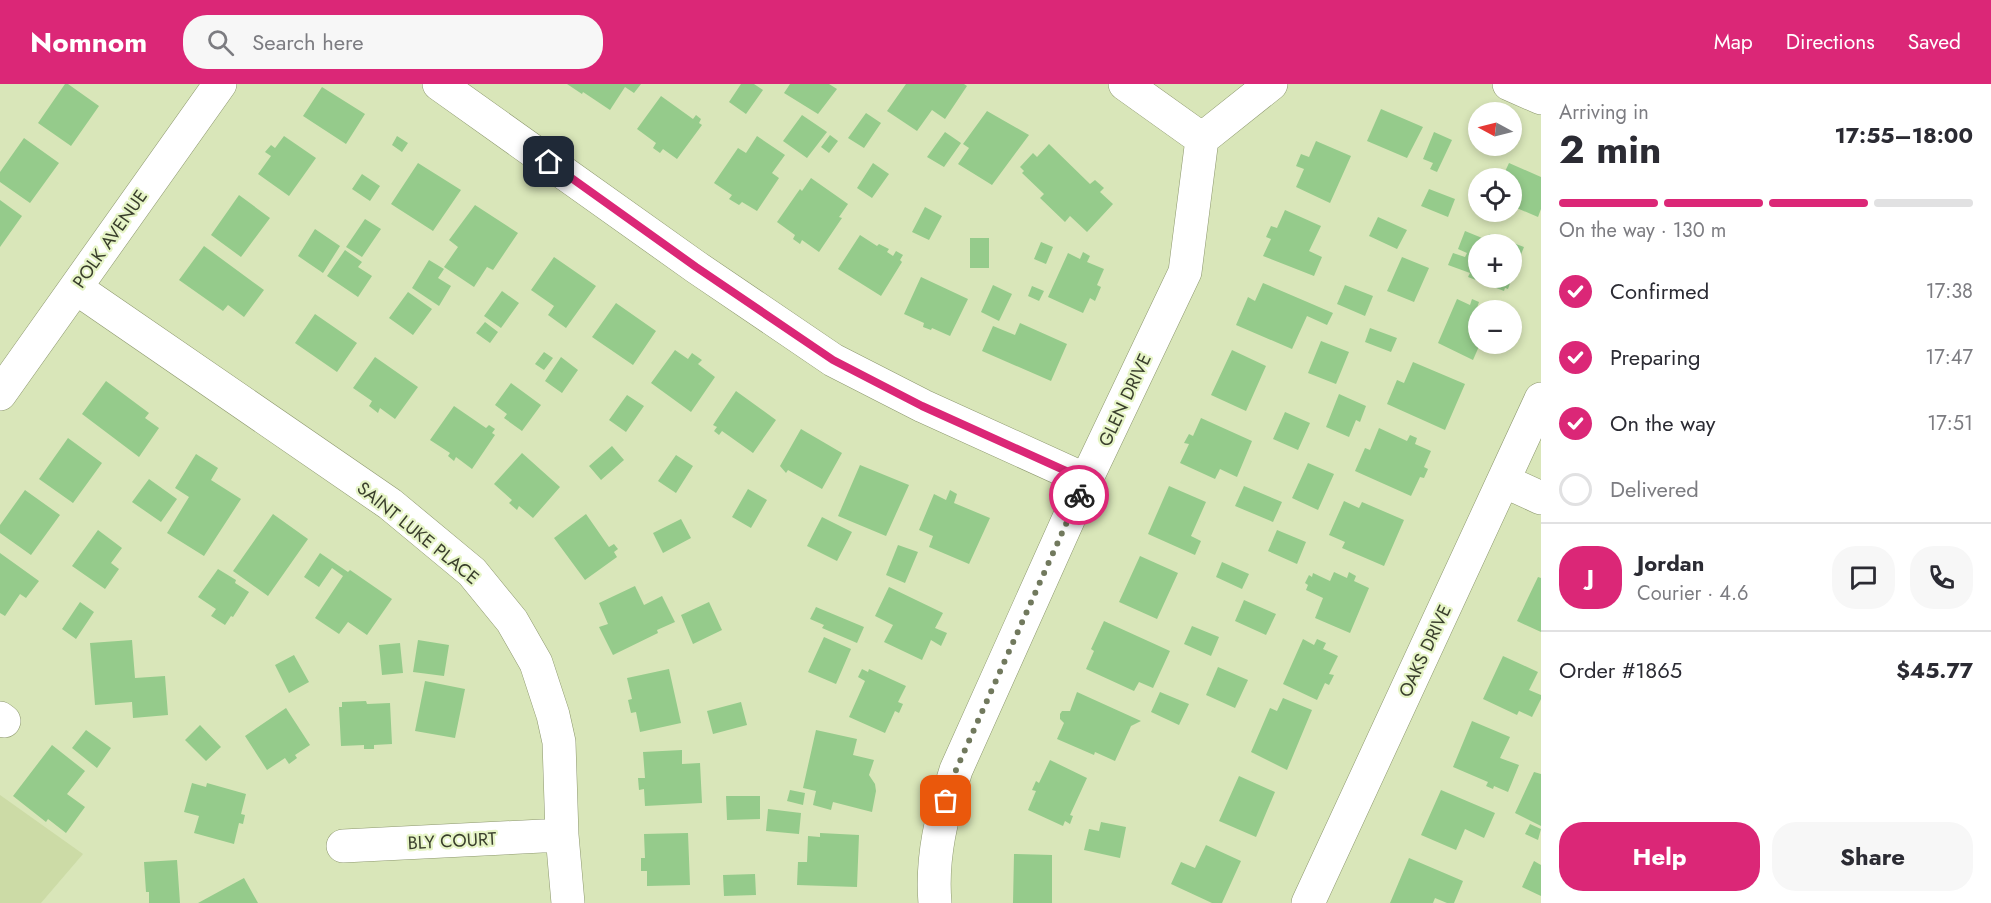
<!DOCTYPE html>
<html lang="en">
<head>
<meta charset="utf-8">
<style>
	:root { --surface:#fff; --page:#f7f7f7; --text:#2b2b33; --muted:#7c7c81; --line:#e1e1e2; --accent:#db2777 }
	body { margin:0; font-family:Jost,sans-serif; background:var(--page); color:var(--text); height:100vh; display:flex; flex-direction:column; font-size:22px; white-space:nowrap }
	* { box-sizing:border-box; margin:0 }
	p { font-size:20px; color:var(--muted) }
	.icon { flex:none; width:33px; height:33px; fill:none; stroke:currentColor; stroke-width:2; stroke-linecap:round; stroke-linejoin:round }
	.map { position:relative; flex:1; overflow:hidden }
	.side { display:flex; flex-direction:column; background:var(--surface); width:450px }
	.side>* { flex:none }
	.needle { width:39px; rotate:277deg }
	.controls { position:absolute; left:1468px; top:18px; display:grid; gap:12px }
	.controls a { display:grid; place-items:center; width:54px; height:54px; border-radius:50%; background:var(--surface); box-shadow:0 3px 9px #0003; font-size:30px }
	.pin { position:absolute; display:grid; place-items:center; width:51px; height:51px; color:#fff; margin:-26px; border-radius:12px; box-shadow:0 3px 9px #0006 }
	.courier { position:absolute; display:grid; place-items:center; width:60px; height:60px; margin:-30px; border:4px solid #db2777; border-radius:50%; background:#fff; color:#222; box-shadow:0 2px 8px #0007 }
	.head em { font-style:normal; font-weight:700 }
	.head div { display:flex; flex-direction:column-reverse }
	.head { display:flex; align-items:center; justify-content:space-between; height:102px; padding:0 18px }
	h1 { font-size:39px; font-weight:700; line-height:45px }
	.bar { display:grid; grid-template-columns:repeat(4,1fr); gap:9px 6px; align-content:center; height:72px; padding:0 18px }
	.bar i { height:8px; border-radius:4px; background:var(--line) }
	.bar .current { background:var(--accent) }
	.bar p { grid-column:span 4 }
	.line { display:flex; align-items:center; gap:15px; padding:0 18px; border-top:2px solid var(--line) }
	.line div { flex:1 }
	.round { display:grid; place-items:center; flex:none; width:63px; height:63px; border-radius:24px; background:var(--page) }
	ol { padding:0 18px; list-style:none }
	li { display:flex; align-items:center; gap:18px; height:66px }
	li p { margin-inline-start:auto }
	li .icon { padding:6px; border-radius:50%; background:var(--accent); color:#fff; stroke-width:4 }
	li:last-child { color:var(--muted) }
	li i { width:33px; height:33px; border:3px solid var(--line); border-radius:50% }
	.button { display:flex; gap:12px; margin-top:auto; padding:12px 18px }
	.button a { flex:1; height:69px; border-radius:24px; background:var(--accent); color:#fff; font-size:24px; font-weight:700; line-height:69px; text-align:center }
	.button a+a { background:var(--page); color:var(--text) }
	header { display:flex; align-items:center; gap:36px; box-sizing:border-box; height:84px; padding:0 30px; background:var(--accent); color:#fff }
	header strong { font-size:28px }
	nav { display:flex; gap:33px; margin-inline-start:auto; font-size:21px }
	.search { width:420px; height:54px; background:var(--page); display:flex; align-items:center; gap:15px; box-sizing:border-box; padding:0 21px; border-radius:24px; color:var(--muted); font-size:22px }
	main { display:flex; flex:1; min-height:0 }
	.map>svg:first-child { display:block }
</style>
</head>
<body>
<header>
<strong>Nomnom</strong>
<div class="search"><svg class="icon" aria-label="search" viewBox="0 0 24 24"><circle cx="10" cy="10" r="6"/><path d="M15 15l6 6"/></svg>Search here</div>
<nav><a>Map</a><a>Directions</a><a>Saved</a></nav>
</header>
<main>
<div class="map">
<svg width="1541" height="819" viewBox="0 0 1541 819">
	<rect width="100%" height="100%" fill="#d9e6b9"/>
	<path fill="#ccdba6" d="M0,711L83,770L41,819H0Z"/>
	<path fill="#95cb8b" d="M65,0H68L99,22L71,62L38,39Z
		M567,0H641L634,9L625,3L610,26L583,8L582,10Z
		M741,0H754L763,6L746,30L729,18Z
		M790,0H829L837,5L818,30L784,9Z
		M906,0H964L967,2L945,35L932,26L917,47L887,27Z
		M322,3L365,30L346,60L303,32Z
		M661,12L693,35L696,31L701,35L699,39L702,41L677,75L663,65L660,69L653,64L656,59L637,45Z
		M1381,25L1423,43L1407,74L1367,57Z
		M987,27L1029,51L992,101L958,80L969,64L963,60Z
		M866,29L881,39L864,64L848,54Z
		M802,31L827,48L807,74L783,57Z
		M945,48L961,59L944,83L927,73Z
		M1434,48L1452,56L1437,88L1430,85L1433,79L1423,75Z
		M830,51L838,57L829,69L821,63Z
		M284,52L316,74L289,112L258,90L271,72L265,68L271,61L275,64Z
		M397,52L408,59L402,68L392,61Z
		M757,52L785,71L772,89L779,94L757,127L742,118L739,121L729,115L732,111L714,99L738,64L746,69Z
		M24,54L59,79L30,119L0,98V88Z
		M1316,57L1351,72L1330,119L1296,103L1304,85L1296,82L1301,70L1309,73Z
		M1049,60L1090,100L1095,96L1104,104L1100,108L1113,120L1087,148L1070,132L1065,138L1040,114L1044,110L1022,89L1024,87L1020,83L1033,69L1037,73Z
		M418,79L461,106L433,147L391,120Z
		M873,79L889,90L872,114L857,104Z
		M1509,79L1541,93V125L1538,133L1512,122V94H1502Z
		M362,90L380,102L370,117L352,105Z
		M811,94L848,120L839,133L842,134L819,168L802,156L800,160L793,155L795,151L777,138L800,105L802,107Z
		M1429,105L1455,115L1448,133L1421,122Z
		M239,111L270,134L241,173L211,151Z
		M0,116L22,132L0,163Z
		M475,121L518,149L493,186L487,183L474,203L444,183L458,163L449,156Z
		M925,123L942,132L929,156L912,148Z
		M1285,126L1321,142L1309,167L1322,173L1314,192L1263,172L1271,155L1266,153L1271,142L1277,144Z
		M1378,133L1407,146L1397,165L1369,152Z
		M365,135L381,145L362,173L346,163Z
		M315,145L340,162L323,189L298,172Z
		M1465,147L1487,156L1489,150L1524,163L1512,193V160H1479V194H1512L1508,205L1505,204L1504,207L1468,193L1470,189L1448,181L1453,169L1465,173L1467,169L1458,165Z
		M860,151L877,162L879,160L889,165L887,168L893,172L896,167L903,171L900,176L902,178L881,212L838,185Z
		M970,154H989V184H970Z
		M1041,158L1053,163L1046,180L1034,175Z
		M204,162L264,206L244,233L228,221L223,227L179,196Z
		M345,166L362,178L358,183L372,192L358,213L327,192Z
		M1083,168L1090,172L1087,178L1104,185L1097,201L1101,203L1095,217L1090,214L1083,229L1048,213L1068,169L1080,175Z
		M554,173L596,202L566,244L548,231L554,222L531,206Z
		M1402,173L1429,184L1414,218L1387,207Z
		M429,176L444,185L438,194L451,202L439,222L412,204Z
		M921,193L968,215L950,252L932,244L931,246L923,243L924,239L904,230Z
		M1263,199L1333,229L1327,241L1307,232L1292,265L1236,241L1248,213L1255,217Z
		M993,201L1012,210L999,237L981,228Z
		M1345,201L1373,212L1365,232L1337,220Z
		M1032,202L1044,207L1039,217L1028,212Z
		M502,207L519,219L501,244L484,232Z
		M408,208L432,225L413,251L389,234Z
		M1457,215L1470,221L1472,215L1479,218L1477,224L1479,225L1480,260L1473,276L1438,259Z
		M616,219L656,247L633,281L592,253Z
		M315,230L357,259L337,288L295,259Z
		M485,238L498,248L490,259L476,249Z
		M1020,239L1067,260L1051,297L982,267L993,242L1015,251Z
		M1370,244L1397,254L1391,268L1365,258Z
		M1321,257L1349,268L1336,300L1308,289Z
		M675,266L688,275L692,269L702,276L698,280L715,293L691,328L651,299Z
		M1232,266L1266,282L1246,327L1211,311Z
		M544,268L553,274L544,286L535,280Z
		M375,273L418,303L395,335L380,324L378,329L369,322L372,317L353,304Z
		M561,273L578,286L562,309L545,297Z
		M1413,278L1465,300L1445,346L1387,320L1397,296L1404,299Z
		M106,297L149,329L145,334L159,344L139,373L82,330Z
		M511,299L541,321L522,347L504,334L507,330L495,321Z
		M736,307L776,336L753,369L722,347L719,351L714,347L717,343L713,341Z
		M1339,310L1366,322L1360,338L1356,336L1349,353L1326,343Z
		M627,311L644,322L626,348L609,336Z
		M454,322L486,344L489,341L495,345L492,349L495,351L472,385L456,373L454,377L448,372L450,369L430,356Z
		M1285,328L1310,339L1298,366L1273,355Z
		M1201,334L1252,357L1237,393L1220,385L1215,395L1180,379L1189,360L1184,359L1189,350L1193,352Z
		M1379,344L1407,357L1410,351L1417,354L1415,360L1431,367L1424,383L1428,385L1424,394L1420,393L1411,412L1355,387L1365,364L1370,366Z
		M801,345L842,369L822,405L788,386L786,389L780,382Z
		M68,354L102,379L73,419L39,395Z
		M612,362L624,376L601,396L589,382Z
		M522,369L560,403L533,434L519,422L517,426L509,419L512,416L494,400Z
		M196,370L218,384L211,396L241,415L204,472L167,449L189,413L175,404Z
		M676,371L693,382L676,409L658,397Z
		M1308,379L1334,390L1318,426L1292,414Z
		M860,381L909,401L886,452L838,432Z
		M149,395L177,415L161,438L132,418Z
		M1169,402L1206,418L1191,452L1201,457L1195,471L1148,450Z
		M1244,402L1282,418L1273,438L1235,422Z
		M748,405L767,416L751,444L732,433Z
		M25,406L60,431L31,471L0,449V441Z
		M950,406L957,410L954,419L990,434L969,480L929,463L933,452L919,446L934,410L946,416Z
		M1344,417L1359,424L1362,418L1404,436L1384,482L1342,464L1345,458L1329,451Z
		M273,430L308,455L268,512L233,487Z
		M586,430L609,463L614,460L618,465L614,468L617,473L585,496L554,454Z
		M822,433L852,448L837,477L807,462Z
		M681,435L691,454L663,469L653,449Z
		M98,446L122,464L111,479L119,485L105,505L72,482Z
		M1277,446L1306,458L1297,480L1268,467Z
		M898,461L918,468L905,499L886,491Z
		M0,469L39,497L26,514L20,510L5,532L0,529Z
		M320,469L348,488L350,486L392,515L367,551L348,538L339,550L315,534L343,492L332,484L319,503L304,493Z
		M1140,472L1178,489L1157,535L1119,518Z
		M1222,478L1249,490L1242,505L1216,493Z
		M218,485L236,496L235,499L249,508L233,533L231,532L225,541L211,532L216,525L198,513Z
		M1334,488L1347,494L1349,488L1356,492L1354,497L1369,504L1350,549L1315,534L1323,514L1306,506L1308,501L1305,499L1309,491L1312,493L1313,489L1330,497Z
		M1538,493L1541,494V548L1517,537Z
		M635,502L644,521L662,512L675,538L657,546L658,549L613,571L599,543L608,540L599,519Z
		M889,503L943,529L935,544L947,549L941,562L931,556L922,576L884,558L893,541L875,532Z
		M1244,516L1276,530L1266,551L1235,537Z
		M80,518L94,528L76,555L62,545Z
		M709,518L722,546L693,560L681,531Z
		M816,523L864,543L857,559L822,544L824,541L810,535Z
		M1104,537L1170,567L1153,604L1139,598L1134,607L1086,585L1094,567L1091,565Z
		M1192,542L1219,553L1211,572L1184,560Z
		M824,553L851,565L836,600L808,588Z
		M1303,555L1314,561L1317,555L1326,559L1323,565L1338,572L1329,590L1334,591L1329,601L1325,599L1317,616L1283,600Z
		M132,556L135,594L165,592L168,631L133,634L132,618L95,621L90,559Z
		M418,556L449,561L444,592L413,588Z
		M400,559L403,589L382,591L379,561Z
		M294,571L309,598L289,609L275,581Z
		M1503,572L1538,588L1529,606L1541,611V615L1532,633L1519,627L1517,631L1483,615Z
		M1218,583L1248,596L1235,624L1206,611Z
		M669,585L681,639L640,648L636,628L631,629L628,616L632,615L627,594Z
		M862,585L868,588L869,585L906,602L898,618L903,620L899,629L895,627L885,649L849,633L865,597L858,593Z
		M425,597L465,605L455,654L415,647Z
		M1077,608L1141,637L1131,642L1115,677L1095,668L1094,671L1057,655L1064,639L1060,635V630L1062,627H1070Z
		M1160,608L1189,620L1179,641L1151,628Z
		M1283,614L1312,626L1287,686L1251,668L1270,624L1277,627Z
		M366,617L367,620L390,619L392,660L374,661V665H364V661L341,662L339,623H342V618Z
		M741,618L747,641L713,650L707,627Z
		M286,624L310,661L295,671L297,674L289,680L285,674L267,686L245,652Z
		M1472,637L1510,653L1500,674L1519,681L1508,708L1494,702L1493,705L1486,702L1488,698L1453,683Z
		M200,641L221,663L206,677L185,656Z
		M86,646L111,664L97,684L72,664Z
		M816,646L857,655L853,671L874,676L869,691L875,700L876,707L872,728L833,718L831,726L813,721L816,707L803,704Z
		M52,661L85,687L67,710L85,723L66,749L48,735L46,738L13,712Z
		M682,666V680L700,679L702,719L645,722L644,705L639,706L638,694H645L643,668Z
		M1050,676L1087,694L1070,731L1073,732L1070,740L1065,737L1063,742L1028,726L1036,707L1032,706L1036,697L1039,699Z
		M1534,688L1541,690V742L1515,729Z
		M1239,692L1275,708L1256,753L1219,737Z
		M192,699L206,703L207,699L246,710L241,730L245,731L243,740L239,739L234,760L194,749L199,732L184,728Z
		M790,706L805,709L803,721L787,717Z
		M1441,706L1495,729L1484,754L1465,745L1456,766L1421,751Z
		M726,712H760V735L727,736Z
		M768,725L801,729L799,750L766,747Z
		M1101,738L1126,743L1120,774L1084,766L1089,745L1099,747Z
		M1530,740L1541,745L1538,756L1525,750Z
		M688,749L690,801L647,802V787H641V774H645L644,750Z
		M820,749L859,751L857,803L797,801L798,778H807L808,752L820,753Z
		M1206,761L1241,777L1222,819H1212L1171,800L1181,778L1195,784Z
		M1014,770L1052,771V819H1013Z
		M1409,774L1463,797L1454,819H1447L1435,814L1433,819H1390Z
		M177,776L180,819H149V808H146L144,778Z
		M1534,777L1541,781V812L1522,803Z
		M755,790L756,811L724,812L723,791Z
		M244,794L258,819H198Z"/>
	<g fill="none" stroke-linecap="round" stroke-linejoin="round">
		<g stroke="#8c976d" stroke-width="34">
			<path id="street" d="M439,0L696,183L833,276L923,322L1086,396
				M1125,0L1202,55
				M1509,0L1541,14
				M76,204L390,420L472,488L512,537L536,579L553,631L559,658L562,751L568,819
				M0,310L220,0
				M1504,397L1541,414
				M0,634L4,637
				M343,762L562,751
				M935,819C931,773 942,730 956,686L1086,396L1185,188L1202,55L1271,0
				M1308,819L1541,315"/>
		</g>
		<use href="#street" stroke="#fff" stroke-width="33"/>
	</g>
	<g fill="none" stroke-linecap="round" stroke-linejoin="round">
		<path stroke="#71795d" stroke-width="6" stroke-dasharray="0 10.8" d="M946,717L956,686L1079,411"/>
		<path stroke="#db2777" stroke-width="8" d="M549,78L696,183L833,276L922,322L1086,396L1079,411"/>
	</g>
	<g text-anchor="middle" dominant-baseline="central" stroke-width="4.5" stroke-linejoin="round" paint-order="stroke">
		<g font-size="18" fill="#393e2c" stroke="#e6f4c6">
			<text transform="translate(110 155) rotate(-55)">POLK AVENUE</text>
			<text transform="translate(1125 316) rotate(-65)">GLEN DRIVE</text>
			<text transform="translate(418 449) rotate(39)">SAINT LUKE PLACE</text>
			<text transform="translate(1425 567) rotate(-65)">OAKS DRIVE</text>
			<text transform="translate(452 757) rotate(-3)">BLY COURT</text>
		</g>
	</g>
</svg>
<div class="controls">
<a><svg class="needle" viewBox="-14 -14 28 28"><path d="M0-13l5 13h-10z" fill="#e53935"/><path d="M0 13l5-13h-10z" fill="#7c7c81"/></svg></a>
<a><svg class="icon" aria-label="locate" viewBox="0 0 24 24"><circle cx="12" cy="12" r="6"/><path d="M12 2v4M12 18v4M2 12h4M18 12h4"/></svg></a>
<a>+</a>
<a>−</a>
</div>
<div class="pin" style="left:946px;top:717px;background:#ea580c"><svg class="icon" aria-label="bag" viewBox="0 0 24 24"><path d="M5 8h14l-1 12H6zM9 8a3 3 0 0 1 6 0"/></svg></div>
<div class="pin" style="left:549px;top:78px;background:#1f2937"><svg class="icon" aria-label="home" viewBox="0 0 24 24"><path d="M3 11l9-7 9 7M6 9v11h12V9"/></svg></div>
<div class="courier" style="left:1079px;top:411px"><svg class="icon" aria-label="bike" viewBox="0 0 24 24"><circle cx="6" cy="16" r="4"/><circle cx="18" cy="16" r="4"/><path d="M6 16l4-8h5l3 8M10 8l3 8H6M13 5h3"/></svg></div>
</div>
<section class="side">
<div class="head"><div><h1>2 min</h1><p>Arriving in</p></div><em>17:55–18:00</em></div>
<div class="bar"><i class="current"></i><i class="current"></i><i class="current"></i><i></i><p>On the way · 130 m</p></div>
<ol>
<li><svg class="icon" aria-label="check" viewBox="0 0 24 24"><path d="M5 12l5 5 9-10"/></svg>Confirmed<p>17:38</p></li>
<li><svg class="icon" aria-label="check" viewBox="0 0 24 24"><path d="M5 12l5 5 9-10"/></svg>Preparing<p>17:47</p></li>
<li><svg class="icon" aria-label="check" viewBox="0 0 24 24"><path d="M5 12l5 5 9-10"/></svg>On the way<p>17:51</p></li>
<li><i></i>Delivered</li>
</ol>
<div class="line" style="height:108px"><b class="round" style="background:var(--accent);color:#fff">J</b><div><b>Jordan</b><p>Courier · 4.6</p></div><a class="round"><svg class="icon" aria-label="chat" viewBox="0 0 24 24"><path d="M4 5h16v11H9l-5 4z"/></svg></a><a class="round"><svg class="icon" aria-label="phone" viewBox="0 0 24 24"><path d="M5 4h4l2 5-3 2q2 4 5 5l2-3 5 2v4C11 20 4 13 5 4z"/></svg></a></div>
<div class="line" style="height:78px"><div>Order #1865</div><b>$45.77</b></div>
<div class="button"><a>Help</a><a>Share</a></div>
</section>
</main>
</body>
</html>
